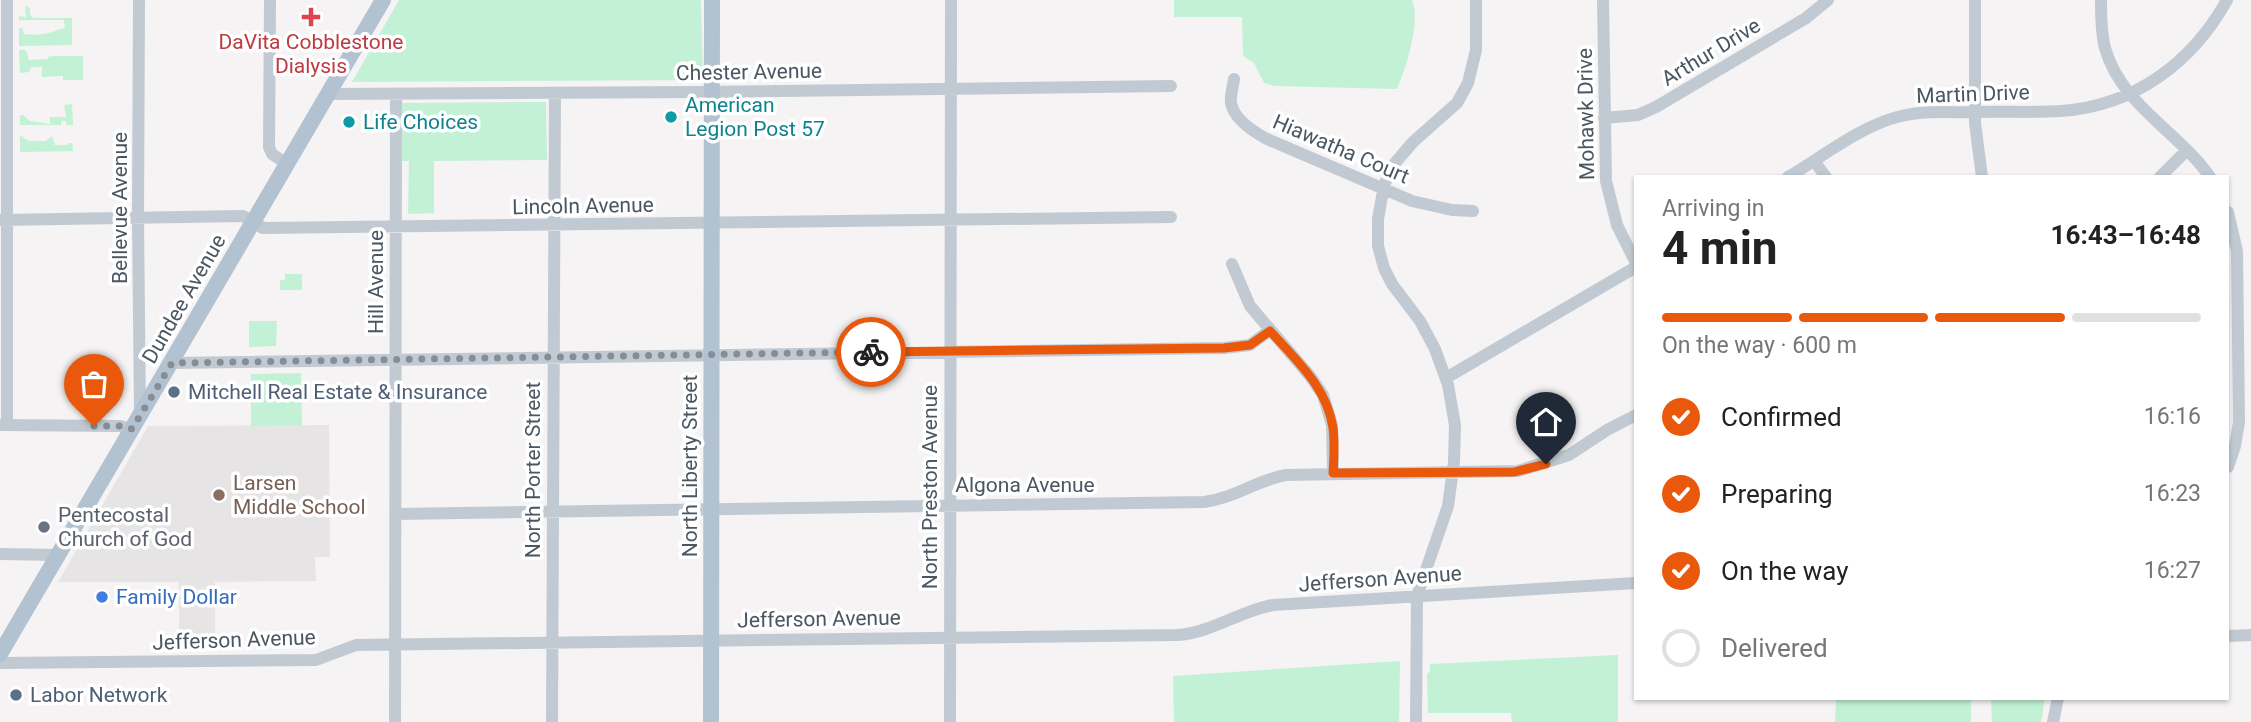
<!DOCTYPE html>
<html lang="en">
<head>
<meta charset="utf-8">
<style>
	:root { --surface:#fff; --page:#f6f6f6; --text:#222; --muted:#767676; --line:#e0e0e0; --accent:#ea580c }
	body { margin:0; font-family:Roboto,sans-serif; background:var(--page); color:var(--text); height:100vh; display:flex; flex-direction:column; font-size:26px; white-space:nowrap }
	* { box-sizing:border-box; margin:0 }
	p { font-size:23px; color:var(--muted) }
	.icon { flex:none; width:38px; height:38px; fill:none; stroke:currentColor; stroke-width:2; stroke-linecap:round; stroke-linejoin:round }
	.map { position:relative; flex:1; overflow:hidden }
	.drawer { position:absolute; left:1634px; top:175px; width:595px; height:525px; display:flex; flex-direction:column; background:var(--surface); border-radius:0px; box-shadow:0 2px 5px #0004 }
	.drawer>* { flex:none }
	.pin { position:absolute; display:grid; place-items:center; width:60px; height:60px; color:#fff; margin:-72px -30px; border-radius:50% 50% 50% 0; rotate:-45deg; box-shadow:0 0 7px #0007 }
	.pin .icon { rotate:45deg }
	.courier { position:absolute; display:grid; place-items:center; width:70px; height:70px; margin:-35px; border:5px solid #ea580c; border-radius:50%; background:#fff; color:#222; box-shadow:0 2px 9px #0007 }
	.headline em { font-style:normal; font-weight:700 }
	.headline div { display:flex; flex-direction:column-reverse }
	.headline { display:flex; align-items:center; justify-content:space-between; height:119px; padding:0 28px }
	h1 { font-size:46px; font-weight:700; line-height:52px }
	.bar { display:grid; grid-template-columns:repeat(4,1fr); gap:10px 7px; align-content:center; height:84px; padding:0 28px }
	.bar i { height:9px; border-radius:5px; background:var(--line) }
	.bar .current { background:var(--accent) }
	.bar p { grid-column:span 4 }
	ol { padding:0 28px; list-style:none }
	li { display:flex; align-items:center; gap:21px; height:77px }
	li p { margin-inline-start:auto }
	li .icon { padding:7px; border-radius:50%; background:var(--accent); color:#fff; stroke-width:4 }
	li:last-child { color:var(--muted) }
	li i { width:38px; height:38px; border:4px solid var(--line); border-radius:50% }
	.map>svg:first-child { display:block }
</style>
</head>
<body>
<div class="map">
<svg width="2251" height="722" viewBox="0 0 2251 722">
	<rect width="100%" height="100%" fill="#f5f3f3"/>
	<path fill="#e6e4e5" d="M329,425L330,557H315L316,581L215,582V650H179V582H58L148,426Z"/>
	<path fill="#c3f1d5" d="M399,0H701L703,80L352,82Z
		M1174,0H1412C1421,21 1406,68 1397,89L1275,86L1264,83L1254,63L1243,56L1242,17H1174Z
		M25,6L30,8V14L33,18H72V45L19,46V28H22L24,34C31,35 40,35 48,33C54,32 58,29 65,28L64,20H19V16L26,17Z
		M19,50H26L29,60L48,59V57L52,56H83V80H63V76L42,77V67H31L29,72L20,73Z
		M546,102L547,160L434,161V213L408,214L409,161H402V103Z
		M72,104L73,125H66V121H61V125H20V115H23L30,121L50,124V117H66L64,105Z
		M20,135L29,141H46L52,136L55,145H68L69,143H72L73,151L20,152Z
		M285,274H302V290H280V280H285Z
		M249,321H277L276,346L249,347Z
		M301,373L302,425L251,426V374Z
		M1618,655V722H1512L1511,713H1428L1427,674L1430,671V664Z
		M1400,661L1399,722H1174L1173,676Z
		M1836,698H1971V722H1835Z
		M1991,698H2045L2041,722H1992Z"/>
	<g fill="none" stroke-linecap="round" stroke-linejoin="round">
		<path stroke="#c1cad2" stroke-width="12" d="M7,0V425
			M139,0L138,217L140,416
			M270,0L269,147L272,154L287,164
			M1603,0L1606,181L1617,225L1636,263
			M1975,0V123L1982,177
			M2101,0C2101,16 2101,33 2105,48C2121,105 2178,131 2210,177
			M1234,79C1233,87 1230,95 1231,103C1234,119 1254,132 1267,139L1412,201L1452,210L1473,211
			M328,94L699,92L1171,86
			M1604,118L1638,115L1656,107L1806,18L1828,0
			M1814,161L1826,177
			M1788,177C1824,156 1860,126 1901,116C1925,110 1950,113 1975,112C2004,111 2033,113 2061,111C2134,106 2192,63 2227,0
			M2160,177L2187,150
			M2228,212L2237,251L2239,422L2235,446L2228,467
			M0,220L243,216L263,228L1171,217
			M1232,264L1250,306L1310,376L1323,395L1332,425L1333,473
			M172,363L1224,348L1250,345L1270,330
			M1446,378L1636,267
			M0,425L120,426L132,429
			M395,514L1204,502C1235,498 1257,480 1286,475L1518,471L1569,455L1607,430L1636,415
			M0,554L59,555
			M2228,636L2251,635
			M0,663L316,660L356,645L1177,635C1211,633 1240,611 1273,605L1636,583
			M395,722L396,94
			M552,722L555,93
			M950,722L951,0
			M1416,722L1417,596L1448,506L1454,462L1455,425L1448,385L1435,349L1420,321L1392,284L1384,268L1378,246V219L1384,185L1395,163L1413,142L1457,103L1468,83L1476,50V0
			M2053,722L2058,698"/>
		<path stroke="#b3c2d1" stroke-width="16" d="M0,654L383,0
			M711,722L712,0"/>
	</g>
	<g fill="none" stroke-linecap="round" stroke-linejoin="round">
		<path stroke="#868d94" stroke-width="7" stroke-dasharray="0 12.6" d="M94,426H120L132,429L172,363L871,352"/>
		<path stroke="#ea580c" stroke-width="9" d="M871,352L1224,348L1250,345L1270,331C1296,360 1327,387 1333,428C1335,443 1334,458 1333,473L1514,472L1546,464"/>
	</g>
	<path fill="#e0444e" stroke="#fff" stroke-width="2.5" d="M307.5 6.5h7v7h7v7h-7v7h-7v-7h-7v-7h7z"/>
	<g fill="#0f9aa8" stroke="#fff" stroke-width="2.5">
		<circle cx="671" cy="117" r="7"/>
		<circle cx="349" cy="122" r="7"/>
	</g>
	<g fill="#5c6f8a" stroke="#fff" stroke-width="2.5">
		<circle cx="174" cy="392" r="7"/>
		<circle cx="16" cy="695" r="7"/>
	</g>
	<circle fill="#8d6e63" stroke="#fff" stroke-width="2.5" cx="219" cy="495" r="7"/>
	<circle fill="#6b7280" stroke="#fff" stroke-width="2.5" cx="44" cy="527" r="7"/>
	<circle fill="#3f7fe0" stroke="#fff" stroke-width="2.5" cx="102" cy="597" r="7"/>
	<g text-anchor="middle" dominant-baseline="central" stroke-width="7" stroke-linejoin="round" paint-order="stroke">
		<g font-size="21" fill="#be3a42" stroke="#fff">
			<text x="311" y="42">DaVita Cobblestone<tspan x="311" dy="24">Dialysis</tspan></text>
		</g>
		<g font-size="21" fill="#4a5661" stroke="#fff">
			<text transform="translate(1711 52) rotate(-31)">Arthur Drive</text>
			<text transform="translate(749 72) rotate(-1)">Chester Avenue</text>
			<text transform="translate(1973 94) rotate(-2)">Martin Drive</text>
			<text transform="translate(1586 114) rotate(-91)">Mohawk Drive</text>
			<text transform="translate(1341 149) rotate(23)">Hiawatha Court</text>
			<text transform="translate(583 206) rotate(-1)">Lincoln Avenue</text>
			<text transform="translate(120 208) rotate(-90)">Bellevue Avenue</text>
			<text transform="translate(376 282) rotate(-90)">Hill Avenue</text>
			<text transform="translate(184 299) rotate(-60)">Dundee Avenue</text>
			<text transform="translate(690 466) rotate(-90)">North Liberty Street</text>
			<text transform="translate(533 470) rotate(-90)">North Porter Street</text>
			<text x="1025" y="485">Algona Avenue</text>
			<text transform="translate(930 487) rotate(-90)">North Preston Avenue</text>
			<text transform="translate(1380 579) rotate(-4)">Jefferson Avenue</text>
			<text transform="translate(819 619) rotate(-1)">Jefferson Avenue</text>
			<text transform="translate(234 640) rotate(-2)">Jefferson Avenue</text>
		</g>
		<g font-size="21" fill="#0d838f" stroke="#fff" text-anchor="start">
			<text x="685" y="105">American<tspan x="685" dy="24">Legion Post 57</tspan></text>
			<text x="363" y="122">Life Choices</text>
		</g>
		<g font-size="21" fill="#4e5e75" stroke="#fff" text-anchor="start">
			<text x="188" y="392">Mitchell Real Estate &amp; Insurance</text>
			<text x="30" y="695">Labor Network</text>
		</g>
		<g font-size="21" fill="#785e54" stroke="#fff" text-anchor="start">
			<text x="233" y="483">Larsen<tspan x="233" dy="24">Middle School</tspan></text>
		</g>
		<g font-size="21" fill="#5b616d" stroke="#fff" text-anchor="start">
			<text x="58" y="515">Pentecostal<tspan x="58" dy="24">Church of God</tspan></text>
		</g>
		<g font-size="21" fill="#366cbe" stroke="#fff" text-anchor="start">
			<text x="116" y="597">Family Dollar</text>
		</g>
	</g>
</svg>
<div class="pin" style="left:94px;top:426px;background:#ea580c"><svg class="icon" aria-label="bag" viewBox="0 0 24 24"><path d="M5 8h14l-1 12H6zM9 8a3 3 0 0 1 6 0"/></svg></div>
<div class="pin" style="left:1546px;top:464px;background:#1f2937"><svg class="icon" aria-label="home" viewBox="0 0 24 24"><path d="M3 11l9-7 9 7M6 9v11h12V9"/></svg></div>
<div class="courier" style="left:871px;top:352px"><svg class="icon" aria-label="bike" viewBox="0 0 24 24"><circle cx="6" cy="16" r="4"/><circle cx="18" cy="16" r="4"/><path d="M6 16l4-8h5l3 8M10 8l3 8H6M13 5h3"/></svg></div>
<section class="drawer">
<div class="headline"><div><h1>4 min</h1><p>Arriving in</p></div><em>16:43–16:48</em></div>
<div class="bar"><i class="current"></i><i class="current"></i><i class="current"></i><i></i><p>On the way · 600 m</p></div>
<ol>
<li><svg class="icon" aria-label="check" viewBox="0 0 24 24"><path d="M5 12l5 5 9-10"/></svg>Confirmed<p>16:16</p></li>
<li><svg class="icon" aria-label="check" viewBox="0 0 24 24"><path d="M5 12l5 5 9-10"/></svg>Preparing<p>16:23</p></li>
<li><svg class="icon" aria-label="check" viewBox="0 0 24 24"><path d="M5 12l5 5 9-10"/></svg>On the way<p>16:27</p></li>
<li><i></i>Delivered</li>
</ol>
</section>
</div>
</body>
</html>
